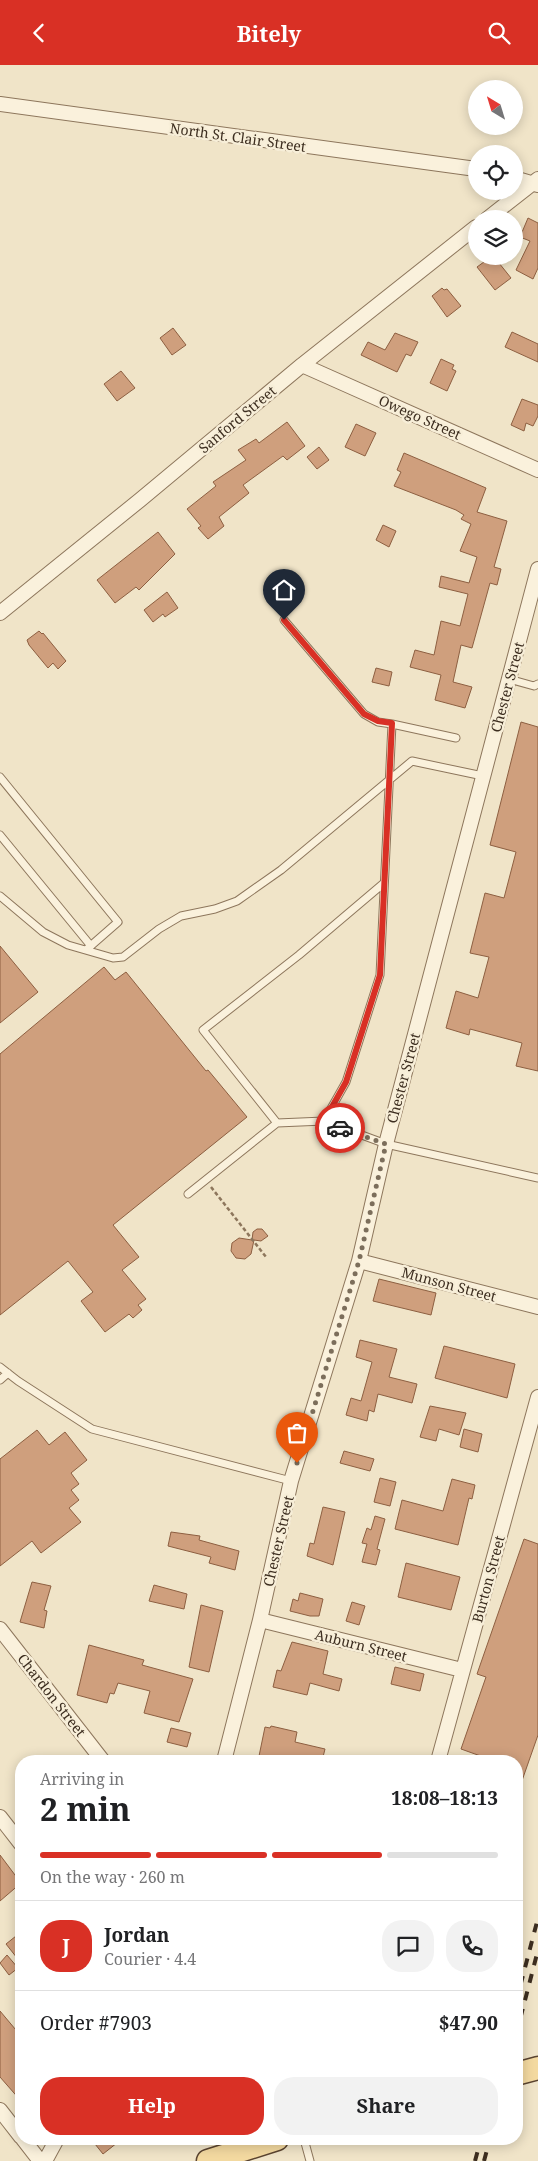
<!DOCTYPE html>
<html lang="en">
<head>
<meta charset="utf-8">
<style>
	:root { --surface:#fff; --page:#f2f2f2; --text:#202124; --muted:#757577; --line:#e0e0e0; --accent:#d93025 }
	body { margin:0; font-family:"Noto Serif",serif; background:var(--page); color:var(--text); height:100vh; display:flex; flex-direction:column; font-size:19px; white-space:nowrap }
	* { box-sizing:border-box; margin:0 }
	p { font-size:16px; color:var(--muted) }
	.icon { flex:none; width:28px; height:28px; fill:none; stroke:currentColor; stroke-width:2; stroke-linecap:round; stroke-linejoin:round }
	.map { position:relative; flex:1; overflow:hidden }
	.side { position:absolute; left:15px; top:1690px; width:508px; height:390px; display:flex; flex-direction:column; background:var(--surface); border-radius:20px; box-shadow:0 2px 12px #0003 }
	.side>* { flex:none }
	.needle { width:32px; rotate:322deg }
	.controls { position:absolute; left:468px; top:15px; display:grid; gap:10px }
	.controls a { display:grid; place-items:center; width:55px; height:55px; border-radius:50%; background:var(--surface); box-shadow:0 2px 12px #0003; font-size:25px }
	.pin { position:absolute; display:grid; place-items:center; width:42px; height:42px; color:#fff; margin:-51px -21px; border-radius:50% 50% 50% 0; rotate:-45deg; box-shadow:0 0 5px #0007 }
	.pin .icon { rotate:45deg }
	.courier { position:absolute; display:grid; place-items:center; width:50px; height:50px; margin:-25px; border:4px solid #d93025; border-radius:50%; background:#fff; color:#222; box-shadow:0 1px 6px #0007 }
	.overview em { font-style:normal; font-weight:700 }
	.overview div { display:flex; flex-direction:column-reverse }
	.overview { display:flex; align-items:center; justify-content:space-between; height:85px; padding:0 25px }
	h1 { font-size:32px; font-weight:700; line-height:38px }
	.bar { display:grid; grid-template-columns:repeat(4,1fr); gap:8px 5px; align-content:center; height:60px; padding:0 25px }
	.bar i { height:6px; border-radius:4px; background:var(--line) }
	.bar .on { background:var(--accent) }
	.bar p { grid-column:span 4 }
	.line { display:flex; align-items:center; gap:12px; padding:0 25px; border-top:1px solid var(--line) }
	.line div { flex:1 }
	.round { display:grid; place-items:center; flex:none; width:52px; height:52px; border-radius:20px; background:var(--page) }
	.button { display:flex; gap:10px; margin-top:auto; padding:10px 25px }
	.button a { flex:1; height:58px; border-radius:20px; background:var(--accent); color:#fff; font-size:20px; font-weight:700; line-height:58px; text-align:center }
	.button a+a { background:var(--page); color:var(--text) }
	header { display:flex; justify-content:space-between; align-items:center; height:65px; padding:0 25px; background:var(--accent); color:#fff; font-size:22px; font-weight:700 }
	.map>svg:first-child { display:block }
</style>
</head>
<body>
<header><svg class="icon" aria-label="back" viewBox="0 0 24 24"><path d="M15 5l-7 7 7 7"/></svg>Bitely<svg class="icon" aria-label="search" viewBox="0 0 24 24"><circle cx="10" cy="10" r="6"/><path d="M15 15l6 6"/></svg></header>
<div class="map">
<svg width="538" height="2096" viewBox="0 0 538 2096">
	<rect width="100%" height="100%" fill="#f0e4c8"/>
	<path fill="#cf9f7d" stroke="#8d5f41" d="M528,153L538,158V203L533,214L516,205L530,176L520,172Z
		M495,193L511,213L495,225L477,202L488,194L490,196Z
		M442,223L444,225L447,224L461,241L447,252L432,231Z
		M173,263L186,280L172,290L160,273Z
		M512,267L538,279V297L505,282Z
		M395,268L418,277L411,291L406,289L397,307L361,290L368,277L385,285Z
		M441,294L454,300L452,304L456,306L447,326L430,318Z
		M121,306L135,323L117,336L104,319Z
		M522,334L538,340V351L533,361L526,358L524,366L511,360Z
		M287,357L305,381L287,395L283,391L243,420L249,428L219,452L224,461L208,474L198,463L201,461L187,444L216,421L213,417L246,395L238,385L256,374L259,378Z
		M356,359L376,368L365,391L345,382Z
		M319,382L329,395L317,404L307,392Z
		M404,388L486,423L477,447L507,456L494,502L501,504L497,520L490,518L472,583L461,580L453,617L472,622L465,643L435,635L441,610L410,602L415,585L434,590L441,556L460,561L468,529L439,522L441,511L469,518L477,492L460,486L471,459L461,454L464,450L456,445L394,421L401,407L397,405Z
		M383,460L396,466L389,482L376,475Z
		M158,467L175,489L139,525L136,522L115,538L97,515Z
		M167,527L178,543L165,552L163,549L153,557L144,545Z
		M39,566L42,569L43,568L66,596L58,604L53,598L48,603L29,580L27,575Z
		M376,603L392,607L389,621L372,617Z
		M521,657L538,662V1006L516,1001L522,978L470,964L469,970L446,963L456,926L478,933L489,892L470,888L485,828L504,833L516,787L490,780Z
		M0,881L38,927L0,958Z
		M104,902L115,915L126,907L206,1006L208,1005L247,1052L113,1160L139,1192L122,1205L146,1234L138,1240L142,1245L133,1253L129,1249L105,1267L81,1236L93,1227L68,1196L0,1250V989Z
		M257,1164H262L268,1171L261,1176L254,1175L251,1189L245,1194L236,1193L231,1186L232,1178L239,1173L252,1175L253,1167Z
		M379,1214L436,1228L431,1250L373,1236Z
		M360,1275L397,1284L389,1312L417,1319L412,1338L378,1329L374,1347L369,1345L367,1356L346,1350L351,1333L361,1336L372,1297L356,1292Z
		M444,1281L515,1299L507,1333L435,1313Z
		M430,1341L466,1348L459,1370L439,1364L436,1376L420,1372Z
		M464,1364L482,1369L478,1387L460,1382Z
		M37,1365L49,1380L65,1367L87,1395L71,1408L79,1419L71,1425L79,1435L69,1443L81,1457L41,1488L32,1476L0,1501V1394Z
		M344,1386L374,1394L370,1406L340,1398Z
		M380,1413L396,1417L390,1441L374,1437Z
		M452,1414L475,1420L472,1434L469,1433L458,1480L395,1464L402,1435L443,1446Z
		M323,1442L345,1447L333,1500L307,1491L310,1478L314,1479Z
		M375,1451L385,1454L377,1484L380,1485L376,1500L362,1497L367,1479L362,1478L367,1463L371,1465Z
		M171,1467L200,1471L199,1475L239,1486L235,1505L209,1498L211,1492L168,1481Z
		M524,1474L538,1479V1670L518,1727H516V1696H488L489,1694L461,1684L486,1612L477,1609Z
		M406,1498L460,1512L451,1545L398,1532Z
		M32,1517L51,1521L44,1545L47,1546L44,1563L20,1557Z
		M154,1520L187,1529L184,1544L149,1536Z
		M300,1528L323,1534L319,1551H310L290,1546L293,1534L298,1536Z
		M352,1537L365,1541L359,1560L346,1556Z
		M201,1540L223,1546L209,1607L189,1602Z
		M292,1577L328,1586L323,1609L342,1614L339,1626L310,1618L307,1630L273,1622L277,1605L281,1606Z
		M89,1580L144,1595L142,1600L193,1614L179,1657L144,1648L150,1626L118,1618L114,1629L110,1628L107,1638L77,1630Z
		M395,1602L424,1609L420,1626L391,1619Z
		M271,1661L297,1667L295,1677L325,1684L322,1696L293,1691L292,1696H258L265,1662L270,1663Z
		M171,1663L191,1668L187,1682L167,1677Z
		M0,1790L21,1818L0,1836Z
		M21,1867V1898L6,1879Z
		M7,1890L18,1903L9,1910L0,1898Z
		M0,1946L21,1971V2036L0,2012Z
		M91,2074H122L103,2089Z"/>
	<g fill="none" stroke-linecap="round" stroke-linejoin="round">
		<g stroke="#8d765c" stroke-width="9">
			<path id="lane" d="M284,555L364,649L378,657L392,659
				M509,614L534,621L538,619
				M0,712L118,857L86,885
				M0,770L91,881
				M384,818L299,890L203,965L277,1058L324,1056L386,1079L538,1113
				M0,831L43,867L68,880L113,893L123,892L159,864L181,851L215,844L237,836L281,805L412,696L483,711
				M324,1056L346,1017L380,910L392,659L456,673
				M188,1129L277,1058
				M0,1302L18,1316L92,1364L291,1416
				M0,1315L8,1308
				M304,2074L310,2096"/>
		</g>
		<g stroke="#8d765c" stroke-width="16">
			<path id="street" d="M0,39L476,104
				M514,113L538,120
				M487,154L538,114
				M302,300L538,405
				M0,548L140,435L302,300L476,162
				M359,1196L538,1242
				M260,1555L462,1605
				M0,1564L103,1696
				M224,1696L260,1555L291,1416L359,1196L386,1079L538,504
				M438,1696L538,1332
				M0,1752L21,1779
				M0,2045L21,2072
				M23,2074L40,2096
				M45,2096L57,2074"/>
		</g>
		<g stroke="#5b4430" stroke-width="25">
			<path id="primary" d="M516,2009L538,2003
				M208,2096L277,2074"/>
		</g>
		<path stroke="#8d765c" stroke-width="2.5" stroke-dasharray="4 2.5" stroke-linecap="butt" d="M211,1122L266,1192"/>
		<use href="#lane" stroke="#faf1dc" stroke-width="7"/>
		<use href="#street" stroke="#faf1dc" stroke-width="14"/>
		<use href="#primary" stroke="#f3d9a0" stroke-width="22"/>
		<path stroke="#3d2e20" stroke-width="4" stroke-dasharray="9 9" stroke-linecap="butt" d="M516,1937L538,1853
			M516,1970L538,1885
			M475,2096L481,2074
			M484,2096L490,2074"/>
	</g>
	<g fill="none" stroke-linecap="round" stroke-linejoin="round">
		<path stroke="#7c6e5b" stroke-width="5" stroke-dasharray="0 9" d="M297,1398L359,1196L386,1079L340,1063"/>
		<path stroke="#d93025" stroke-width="6" d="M284,555L364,649L378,656L392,658L380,910L346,1017L324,1056L340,1063"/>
	</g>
	<g text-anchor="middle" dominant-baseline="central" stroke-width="5" stroke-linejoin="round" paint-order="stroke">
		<g font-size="14" fill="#3d2e20" stroke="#f7eed8">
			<text transform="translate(238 72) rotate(8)">North St. Clair Street</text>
			<text transform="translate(420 352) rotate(24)">Owego Street</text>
			<text transform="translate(237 354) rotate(-40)">Sanford Street</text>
			<text transform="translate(507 622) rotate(-75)">Chester Street</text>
			<text transform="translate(403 1013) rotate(-75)">Chester Street</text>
			<text transform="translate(449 1219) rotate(15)">Munson Street</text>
			<text transform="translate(278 1476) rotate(-77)">Chester Street</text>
			<text transform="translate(488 1514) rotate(-75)">Burton Street</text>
			<text transform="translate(361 1580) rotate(14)">Auburn Street</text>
			<text transform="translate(52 1630) rotate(52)">Chardon Street</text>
		</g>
	</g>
</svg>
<div class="controls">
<a><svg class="needle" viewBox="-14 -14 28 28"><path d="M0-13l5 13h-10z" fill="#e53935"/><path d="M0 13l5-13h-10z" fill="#757577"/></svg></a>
<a><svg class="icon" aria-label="locate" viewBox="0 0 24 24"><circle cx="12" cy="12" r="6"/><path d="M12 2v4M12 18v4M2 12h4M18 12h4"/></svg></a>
<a><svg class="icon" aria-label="layers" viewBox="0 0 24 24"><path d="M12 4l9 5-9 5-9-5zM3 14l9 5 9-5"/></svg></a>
</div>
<div class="pin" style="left:297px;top:1398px;background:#ea580c"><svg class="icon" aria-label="bag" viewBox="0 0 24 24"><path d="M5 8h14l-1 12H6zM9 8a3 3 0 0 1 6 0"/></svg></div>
<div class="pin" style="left:284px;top:555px;background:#1f2937"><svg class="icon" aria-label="home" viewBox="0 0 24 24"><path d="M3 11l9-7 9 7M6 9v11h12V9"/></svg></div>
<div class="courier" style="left:340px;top:1063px"><svg class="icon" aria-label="car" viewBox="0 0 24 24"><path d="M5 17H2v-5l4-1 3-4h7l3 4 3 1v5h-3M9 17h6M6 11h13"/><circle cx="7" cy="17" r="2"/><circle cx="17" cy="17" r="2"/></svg></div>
<section class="side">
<div class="overview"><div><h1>2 min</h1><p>Arriving in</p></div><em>18:08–18:13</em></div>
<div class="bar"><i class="on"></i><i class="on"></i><i class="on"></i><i></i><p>On the way · 260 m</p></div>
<div class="line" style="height:90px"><b class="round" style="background:var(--accent);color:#fff">J</b><div><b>Jordan</b><p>Courier · 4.4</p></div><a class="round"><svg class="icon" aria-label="chat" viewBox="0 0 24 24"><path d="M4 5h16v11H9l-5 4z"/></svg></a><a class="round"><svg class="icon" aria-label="phone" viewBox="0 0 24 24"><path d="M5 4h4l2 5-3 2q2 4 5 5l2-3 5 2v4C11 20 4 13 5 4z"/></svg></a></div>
<div class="line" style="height:65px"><div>Order #7903</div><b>$47.90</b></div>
<div class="button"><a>Help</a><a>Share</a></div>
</section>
</div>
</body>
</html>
